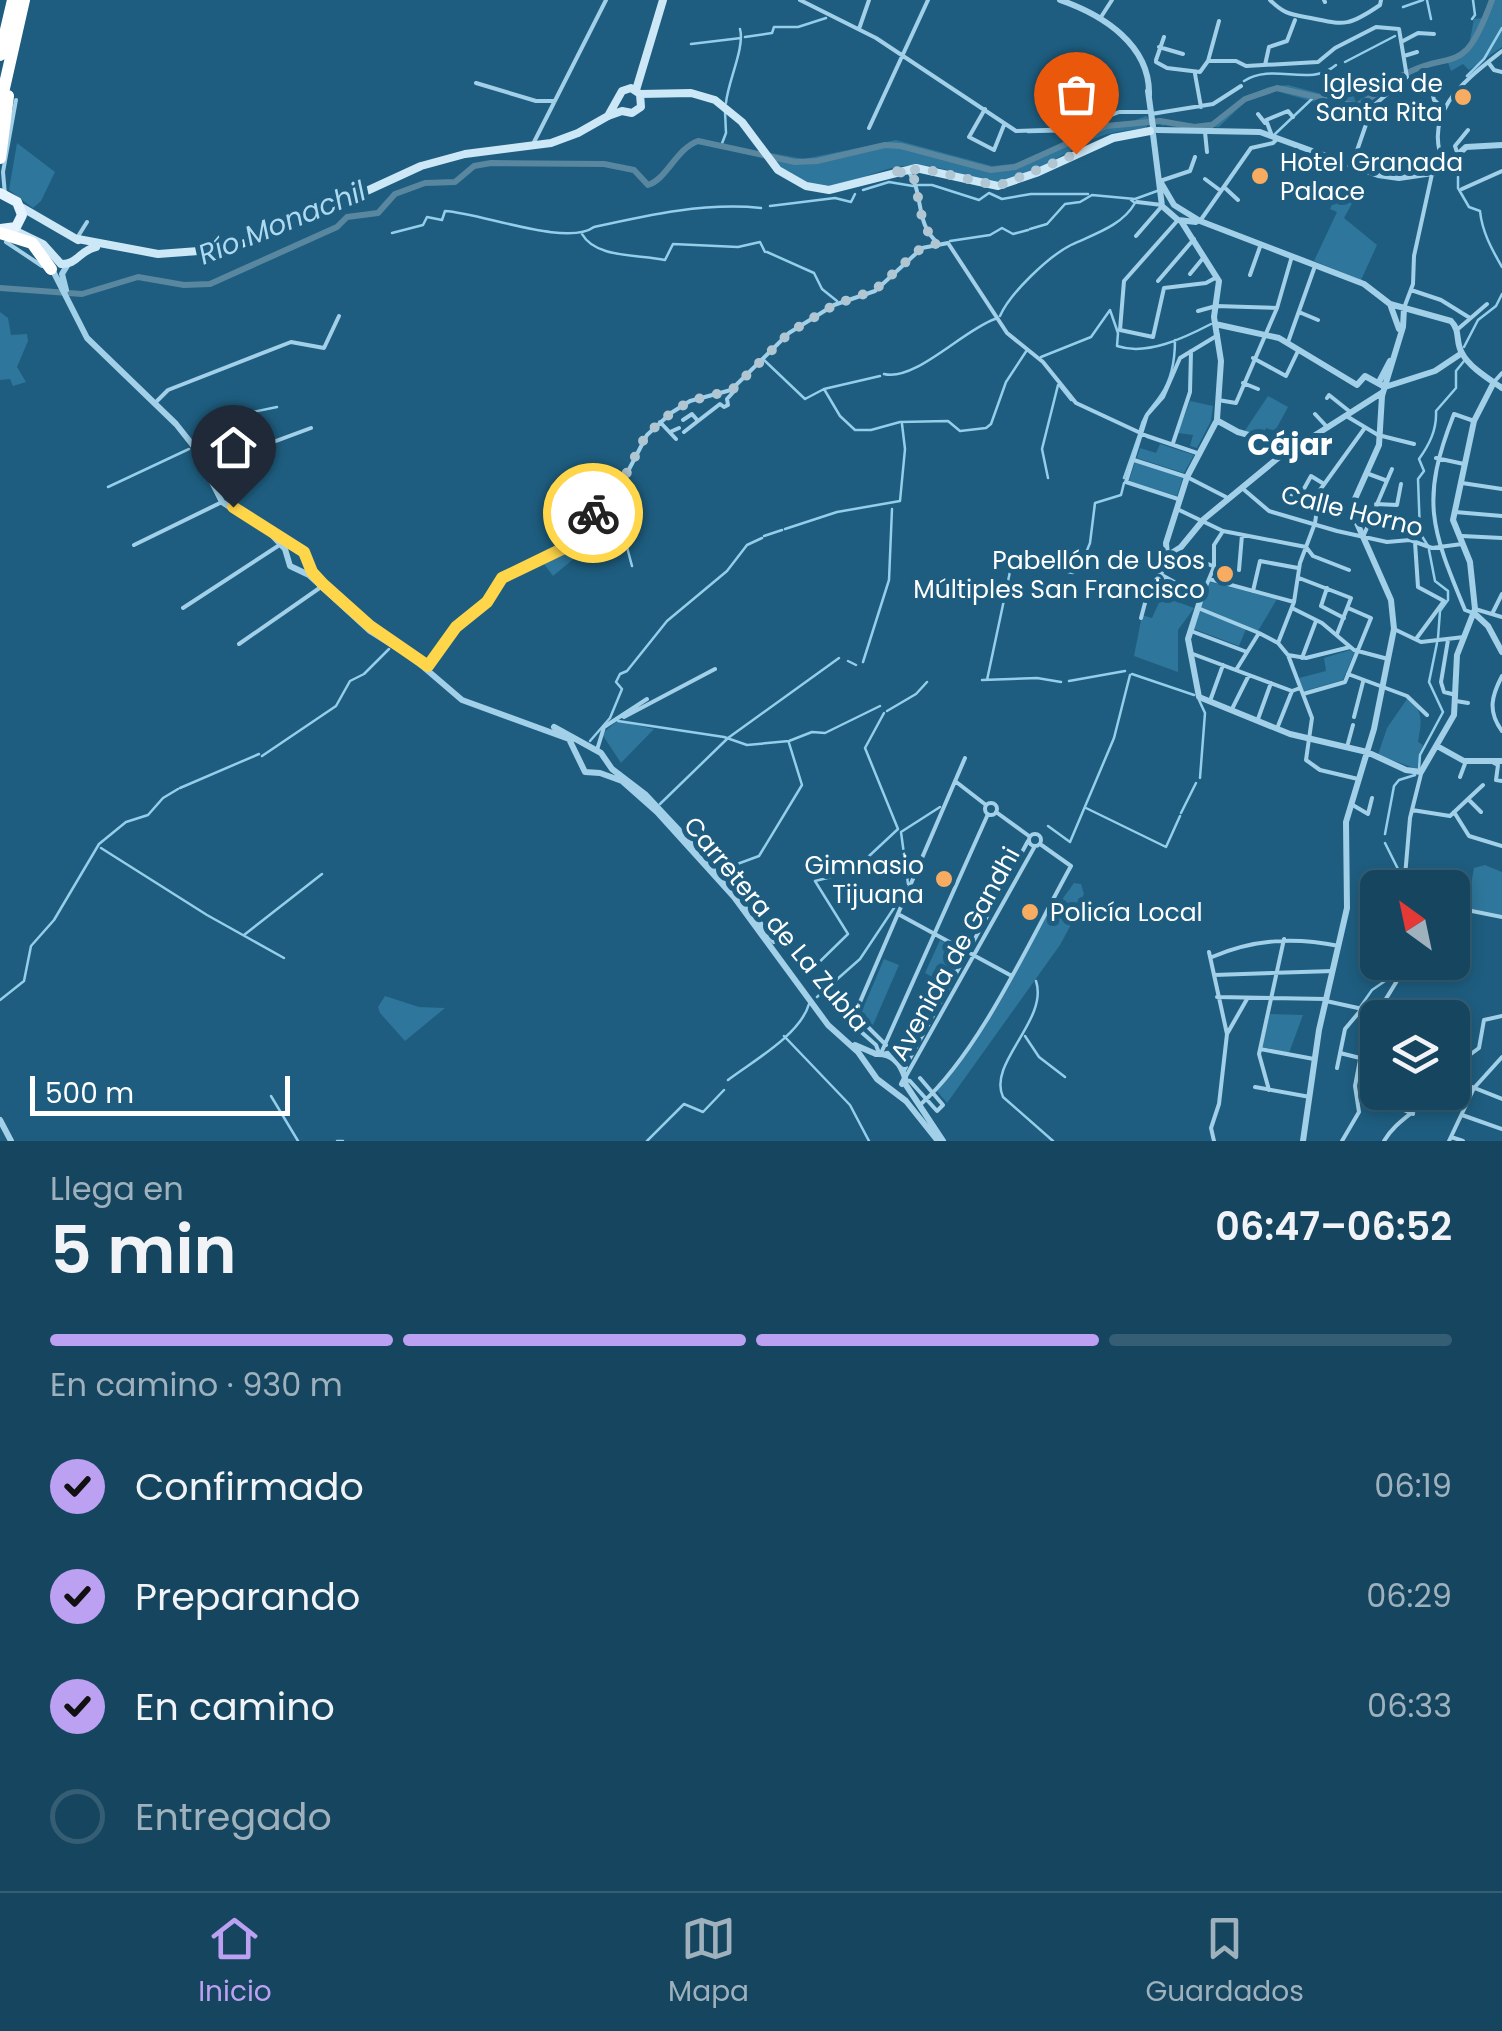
<!DOCTYPE html>
<html lang="es">
<head>
<meta charset="utf-8">
<style>
	:root { --surface:#16465f; --page:#1f4d65; --text:#f1f3f6; --muted:#9eb1bd; --line:#355e74; --accent:#bca0f2 }
	body { margin:0; font-family:Poppins,sans-serif; background:var(--page); color:var(--text); height:100vh; display:flex; flex-direction:column; font-size:38px; white-space:nowrap }
	* { box-sizing:border-box; margin:0 }
	p { font-size:32px; color:var(--muted) }
	.icon { flex:none; width:55px; height:55px; fill:none; stroke:currentColor; stroke-width:2; stroke-linecap:round; stroke-linejoin:round }
	.map { position:relative; height:1141px; overflow:hidden }
	.details { display:flex; flex-direction:column; background:var(--surface); flex:1 }
	.details>* { flex:none }
	.needle { width:65px; rotate:327deg }
	.controls { position:absolute; left:1360px; top:870px; display:grid; gap:20px }
	.controls a { display:grid; place-items:center; width:110px; height:110px; border-radius:15px; background:var(--surface); box-shadow:0 5px 15px #0003,0 0 0 2px var(--line); font-size:50px }
	.scale { position:absolute; left:30px; bottom:25px; width:260px; box-sizing:border-box; padding-left:10px; border:5px solid #fff; border-top:0; font-size:28px; line-height:35px; white-space:nowrap; color:#fff; -webkit-text-stroke:8px #1e5d7f; paint-order:stroke }
	.pin { position:absolute; display:grid; place-items:center; width:85px; height:85px; color:#fff; margin:-102px -42px; border-radius:50% 50% 50% 0; rotate:-45deg; box-shadow:0 0 10px #0007 }
	.pin .icon { rotate:45deg }
	.courier { position:absolute; display:grid; place-items:center; width:100px; height:100px; margin:-50px; border:8px solid #ffd54a; border-radius:50%; background:#fff; color:#222; box-shadow:0 2px 12px #0007 }
	.overview em { font-style:normal; font-weight:600 }
	.overview div { display:flex; flex-direction:column-reverse }
	.overview { display:flex; align-items:center; justify-content:space-between; height:170px; padding:0 50px }
	h1 { font-size:65px; font-weight:600; line-height:75px }
	.bar { display:grid; grid-template-columns:repeat(4,1fr); gap:15px 10px; align-content:center; height:120px; padding:0 50px }
	.bar i { height:12px; border-radius:8px; background:var(--line) }
	.bar .current { background:var(--accent) }
	.bar p { grid-column:span 4 }
	ol { padding:0 50px; list-style:none }
	li { display:flex; align-items:center; gap:30px; height:110px }
	li p { margin-inline-start:auto }
	li .icon { padding:10px; border-radius:50%; background:var(--accent); color:#111; stroke-width:4 }
	li:last-child { color:var(--muted) }
	li i { width:55px; height:55px; border:5px solid var(--line); border-radius:50% }
	.tab-bar { display:flex; justify-content:space-around; align-items:center; height:140px; border-top:2px solid var(--line); background:var(--surface); font-size:28px; color:var(--muted) }
	.tab-bar a { display:grid; justify-items:center; gap:5px }
	.tab-bar .current { color:var(--accent) }
	.map>svg:first-child { display:block }
</style>
</head>
<body>
<div class="map">
<svg width="1502" height="1141" viewBox="0 0 1502 1141">
	<rect width="100%" height="100%" fill="#1e5d7f"/>
	<path fill="#2e769b" d="M1489,0H1502V47L1469,70L1463,64L1451,71L1447,60L1469,45L1474,19L1482,18Z
		M1376,80L1392,87L1353,113L1276,91L1245,102L1219,127C1202,128 1174,120 1162,126L1156,119L1196,124L1216,121L1245,97L1269,87L1288,85L1337,98L1352,92L1356,102L1373,92Z
		M1146,116L1150,119L1146,128C1131,130 1115,131 1101,136C1068,148 1040,174 1004,181C979,186 953,169 929,166C865,156 827,225 766,152L804,159L896,140L992,166L1020,163L1082,134L1088,127L1125,124Z
		M17,143L55,172L41,201L33,208L9,190Z
		M1338,191L1355,198L1344,218L1377,245L1361,280L1314,261L1337,212L1330,209Z
		M0,312L8,318L11,335L27,334L28,341L17,367L26,382L13,386L10,379L0,380Z
		M1268,396L1288,407L1275,431L1266,428L1262,437L1244,432Z
		M1190,401L1213,406L1211,421L1197,448L1190,446L1193,435L1178,433Z
		M1160,444L1194,455L1184,473L1137,458L1140,448L1156,453Z
		M1135,462L1183,477L1177,496L1129,481Z
		M623,484L627,485L619,521L553,576L541,560L570,545L578,529L616,496H622Z
		M1210,582L1277,599L1258,631L1201,607Z
		M1162,596L1194,608L1178,630V672L1134,656L1142,615L1152,618Z
		M1200,611L1246,629L1239,646L1194,629Z
		M1350,650L1354,653L1343,680L1304,691L1299,678L1326,671L1324,658Z
		M1407,699C1425,709 1421,725 1418,742L1423,745L1417,769L1378,755L1387,728Z
		M617,721L654,729L621,763L602,734Z
		M1485,865L1502,872V915L1467,908L1474,868Z
		M1074,883L1081,884L1084,894L1074,913L1066,917L1073,921L1060,945L947,1103L937,1091L989,1019L1050,909L1059,913L1058,905Z
		M940,940L965,954L948,986L925,973Z
		M884,959L899,965L873,1025L861,1013Z
		M385,996L419,1007L445,1008L405,1041L380,1013L378,1007Z
		M1270,1014L1303,1015L1289,1053L1262,1047Z"/>
	<g fill="none" stroke-linecap="round" stroke-linejoin="round">
		<path stroke="#95ceea" stroke-width="2.5" d="M1427,0L1431,19
			M1403,7L1423,0
			M1472,19L1475,15L1473,0
			M745,37L772,33L774,27H798L826,18
			M691,44L741,38
			M1345,62L1395,36
			M1467,76L1484,59L1502,28
			M1244,81C1274,62 1309,88 1336,65
			M726,103C728,81 745,48 740,29
			M1082,128L1106,126
			M1028,132L1070,131
			M1275,134L1315,96
			M721,146L726,133L725,111
			M1458,177V188L1469,207L1480,211C1482,231 1491,248 1502,267
			M918,185H932L979,200L989,193L1002,199L1031,194H1088
			M863,190L889,182L913,186
			M770,206L835,198L851,202L855,194
			M1030,229L1047,224L1065,204L1080,202L1092,195L1135,199L1157,191
			M392,233L423,225L427,217L442,220L445,211C481,213 567,247 594,227C648,215 706,202 761,208
			M582,234C596,259 640,254 665,260L673,244L738,247L760,242L765,252
			M950,241L990,235L1002,228L1013,234L1028,230
			M767,252L814,273L822,289L837,301
			M1000,316C1010,293 1049,256 1071,245C1094,234 1122,226 1135,203L1131,200
			M1464,347L1478,320L1496,306L1502,294
			M1041,357L1091,337L1110,310L1118,333L1117,346C1147,356 1184,338 1211,324
			M764,360L805,399L824,389L840,416L855,430H871L900,422L948,421L960,431L986,428L991,424L1006,382L1027,350
			M884,374C915,382 963,330 995,319
			M1059,385L1071,400
			M824,389L880,376
			M1140,430C1144,413 1152,409 1161,395C1172,379 1175,359 1175,340
			M199,441L234,416L277,407
			M1048,478L1042,449L1058,385
			M1124,478L1139,435
			M108,487L189,449
			M615,497L625,496L620,521L632,566
			M785,529L837,512L900,501L905,449L902,424
			M764,536L782,530
			M1428,546L1420,533L1418,479L1424,471L1419,459C1429,445 1437,430 1436,411L1456,388V371L1464,361
			M563,550L576,533
			M1429,550L1435,581L1448,591V600L1440,611L1438,638
			M1013,563L1073,573L1079,570L1090,543L1095,503L1121,495L1124,483
			M433,661L457,627L492,596
			M848,661L856,665
			M863,662L889,580L892,509
			M1132,674L1194,695
			M982,680L1037,678L1061,682
			M987,680L1011,567
			M1069,681L1125,671
			M1199,700L1205,713L1200,778
			M887,711L916,694L927,682
			M618,721L724,737L747,745L789,741L812,732L825,733L880,706
			M590,741L610,718L622,689L616,682L620,674L627,671L667,621L727,571L747,545L762,538
			M262,756L336,706L350,681L364,674L389,649
			M1419,769L1420,755L1443,712L1429,682L1437,643
			M180,788L259,754
			M660,804L728,738L839,658
			M1086,808L1166,847L1180,816
			M1181,813L1196,783
			M1048,826L1070,842L1114,738L1130,675
			M1385,834L1394,786L1399,780L1415,775
			M1385,843L1400,873
			M101,848L207,915L284,958
			M868,857L898,829L865,748L884,713
			M721,870L759,856L802,785L789,743
			M1400,875L1401,888
			M908,884L901,832L940,807
			M244,935L322,874
			M805,976L848,934L815,881L848,873L865,859
			M1036,981C1049,1020 987,1063 1003,1097L1053,1141
			M817,997L860,959L904,893
			M0,1000L24,981L31,946L54,920L99,844L126,822L148,815L163,798L178,789
			M1360,1007L1372,990L1388,979L1383,962
			M784,1036L850,1105L869,1141
			M1025,1036L1039,1057L1065,1077
			M728,1080C753,1061 800,1035 809,1004
			M271,1096L298,1141
			M337,1141H343
			M647,1141L684,1104L703,1112L724,1090"/>
		<path stroke="#5987a0" stroke-width="6" d="M0,288L82,294L138,277L184,285L210,284L337,227L347,217L378,213L395,194L425,183L455,182L474,166L491,163L604,164L634,170L648,185C667,179 676,149 698,141L795,162L817,161L885,145L901,146L991,170L1015,167L1106,126L1160,121L1194,127L1212,125L1245,99L1277,88L1357,106C1372,99 1382,87 1396,79C1455,44 1461,84 1492,0"/>
		<path stroke="#a2d0e8" stroke-width="4" d="M800,0L876,38L1016,131L1076,129L1119,112H1149
			M1270,0C1282,12 1288,14 1305,17C1343,24 1345,29 1380,5L1381,0
			M1324,0L1325,2
			M1101,17L1112,0
			M859,29L869,0
			M1403,41L1418,33L1434,34
			M1159,47L1183,54
			M1404,56L1417,52
			M1156,60L1164,37
			M1208,61H1236L1246,66L1318,62L1335,48L1376,27L1399,29L1407,77L1372,107L1352,165
			M1156,62L1167,68L1200,72L1208,61L1219,21
			M1488,62L1494,70L1502,72
			M1265,65L1269,47L1287,41L1295,20
			M1195,74L1201,107
			M476,83L536,101H555
			M1431,87L1434,100L1444,109
			M985,109L969,137L994,150L1004,125
			M1151,114L1213,104L1241,86
			M1258,114L1265,123
			M869,128L928,0
			M1205,132L1207,152
			M1272,136L1266,120L1288,111L1293,117
			M532,146L606,0
			M1457,152L1455,146L1468,130
			M1445,167C1420,113 1464,81 1502,51
			M909,172C924,194 915,225 938,243
			M1205,179L1221,191
			M1160,181L1190,171L1195,157
			M1224,187L1238,200
			M1462,189L1502,171
			M5,195L3,172L16,100
			M1137,202L1162,205
			M1178,220L1124,281L1120,330L1153,337L1164,288L1206,283L1217,277
			M1200,221L1251,148L1273,143L1278,138
			M1136,236L1162,206
			M77,238L87,222
			M6,242L42,266
			M1190,274L1204,257
			M1250,275L1261,244
			M1158,281L1194,239
			M1411,290L1441,300L1470,318
			M1404,308L1413,284L1414,256L1432,174
			M1198,311L1216,306L1277,308
			M1299,312L1318,320
			M1458,329L1487,304
			M1288,342L1315,266
			M1253,358L1286,376L1298,351
			M1494,382L1502,373
			M1243,383L1258,389
			M1327,398L1329,395L1349,411
			M1218,400L1236,403L1277,308L1292,256
			M157,401L168,390L291,342L324,348L339,316
			M1315,414L1328,428
			M1348,417L1378,435L1414,444
			M683,420L692,414L698,421L684,432
			M698,421L720,404L724,407L728,405L727,399L736,389
			M660,422L676,439
			M670,432L679,428
			M1173,443L1190,392L1191,351
			M1436,458L1464,464
			M1134,460L1187,477L1226,497
			M209,466L311,428
			M1366,473L1385,480
			M1462,483L1502,489
			M1242,488L1269,511L1337,531L1387,542L1410,540L1432,548L1462,544
			M1286,493L1300,496
			M1318,497L1300,496L1311,476L1324,484
			M1178,499L1126,482L1147,415L1163,397L1180,358L1218,335
			M1376,504L1397,505L1401,484
			M1177,509L1223,531L1306,547L1313,556L1349,570
			M1455,512L1502,516
			M1462,536L1502,538
			M1363,537L1392,469
			M1415,542L1418,587L1444,601L1416,639
			M134,545L222,502
			M1176,551L1213,566
			M1239,570L1242,535
			M1299,578L1351,598L1337,634
			M1209,579L1294,602
			M1327,588L1321,606L1344,618
			M1253,591L1260,561L1298,568
			M1201,598L1214,567V545L1223,531
			M183,608L281,544
			M1198,608L1259,633L1278,643L1288,655L1312,718L1306,760L1320,770L1358,779
			M1292,608L1322,623L1354,650L1388,659
			M1475,609L1502,617
			M1493,612L1502,594
			M1473,613L1465,610C1431,528 1420,500 1454,414L1474,421
			M1141,618L1149,588L1160,575
			M1394,629L1421,642L1464,637
			M1191,631L1247,652
			M1448,640L1441,682L1444,692L1456,695
			M1278,643L1294,602L1300,563L1315,523L1320,490L1364,429
			M239,644L321,587
			M1193,654L1292,691
			M1288,655L1306,658L1350,647
			M1302,658L1316,621
			M427,666L455,627L487,601L503,578L562,549L578,527L614,498L647,435L671,413L690,401L731,390L789,333L834,305L875,291L922,248L948,243L1007,333L1043,362L1076,403L1147,436L1197,453
			M1236,670L1259,633
			M1348,674L1407,696L1427,715
			M1502,676C1492,695 1487,711 1502,731
			M1303,694L1345,682L1371,618L1348,608
			M1210,701L1223,665
			M1456,701L1468,703
			M1232,709L1249,675
			M624,717L715,669
			M1354,717L1363,682
			M1258,719L1271,683
			M1278,726L1292,691L1300,688
			M1347,747L1353,725
			M597,750L604,727L647,699
			M1494,763L1498,765L1496,780L1502,781
			M1460,777L1466,761
			M955,781L986,805
			M1468,799L1483,785
			M985 809a6 6 0 1 1 12 0a6 6 0 1 1-12 0Z
			M1351,804L1368,814L1372,798
			M1412,810L1450,816L1468,799L1481,812
			M996,812L1029,836
			M1454,812L1469,836L1502,846
			M1029 840a6 6 0 1 1 12 0a6 6 0 1 1-12 0Z
			M1404,888L1410,818L1421,774
			M1452,907L1502,917
			M898,914L1010,975
			M1209,952L1227,1034L1219,1104L1211,1128L1214,1141
			M1212,957C1255,939 1294,937 1339,946
			M1214,975L1333,971
			M1217,997L1326,999
			M1326,1001L1358,1008L1371,1019
			M855,1014L886,1045
			M1227,1034L1247,999
			M1452,1034L1469,1036
			M1260,1049L1314,1059
			M882,1051L988,814
			M1361,1051L1378,1057
			M879,1053L876,1045L851,1023L965,758
			M886,1053L896,1052L906,1067L903,1072
			M1340,1053L1360,1058
			M904,1061L910,1058L1028,841
			M1337,1068L1345,1029L1361,1010
			M1452,1068L1479,1048L1484,1020L1502,1016
			M905,1078L1035,846
			M1452,1079L1502,1099
			M905,1080L910,1081L937,1111L943,1105L920,1078
			M1255,1087L1310,1097
			M1269,1090L1259,1054L1284,939
			M921,1104C980,1052 1032,936 1071,866L1040,844
			M1375,1104L1392,1105L1413,1114
			M1462,1115L1502,1129
			M1451,1137L1463,1141
			M1342,1141L1359,1112L1355,1086L1365,1033L1403,971L1404,962
			M1384,1141C1397,1119 1417,1113 1433,1092
			M1449,1141L1474,1088L1502,1057"/>
		<path stroke="#a2d0e8" stroke-width="6" d="M1060,0C1103,15 1151,45 1149,96
			M1148,91L1153,127
			M1157,130L1260,132L1378,175L1399,178L1439,172L1466,147L1502,145
			M1153,134L1162,206L1178,220L1196,222
			M1160,181L1174,205L1200,221L1364,284L1390,304L1451,321C1461,331 1455,342 1462,353C1469,367 1489,379 1502,388
			M1181,221L1219,281L1214,317L1221,361L1217,419
			M52,269L87,338L176,424L195,448L222,502L270,533L285,549L290,566L309,575L370,631L413,658L462,700L569,739L585,772L600,773L622,781L657,812L734,897L828,1025L858,1052L877,1079L906,1101L938,1141
			M66,290L62,274L68,264
			M1390,304L1399,329
			M1215,324L1279,338L1357,385L1365,376L1385,387
			M1379,382L1390,361
			M1385,387L1435,371L1462,353
			M1218,421L1238,432L1295,448L1383,392
			M1216,422L1187,477L1166,543L1167,556L1160,575L1201,598L1188,639L1199,697L1290,734L1367,752L1406,770L1421,772L1454,715L1457,655L1475,609L1470,562L1453,520L1474,421L1494,382
			M279,536L304,552L315,576
			M1167,556L1181,547L1204,519L1289,449
			M1474,613L1488,626L1502,652
			M554,727L601,753L612,769L646,795L723,877L774,941
			M1437,746L1464,761H1502
			M855,1045L876,1054
			M876,1054C892,1053 901,1064 905,1078L902,1084
			M904,1082L943,1141
			M0,1120L11,1141
			M1303,1141L1319,1030L1347,908L1346,822L1374,729L1394,629L1391,600L1357,523L1354,501L1379,445L1382,396L1403,327L1404,308"/>
		<path stroke="#cce7f6" stroke-width="8" d="M636,90L663,0
			M640,94L691,93L715,100L742,122L778,170L806,186L829,190L916,168L998,186L1036,173L1113,138L1150,131
			M21,207L78,240
			M12,229L43,244L61,264C77,265 80,250 96,247
			M78,239L158,254L226,249L273,234L421,166L465,154L551,143L578,133L608,116L622,111L632,113L641,107L640,94L631,88L622,91L608,116"/>
		<path stroke="#e4f3fe" stroke-width="10" d="M0,193L17,202L22,215L16,227L0,229"/>
		<path stroke="#fff" stroke-width="12" d="M0,55L13,0
			M0,106L24,0
			M0,158L8,96
			M0,233L32,243L51,269"/>
	</g>
	<g fill="none" stroke-linecap="round" stroke-linejoin="round">
		<path stroke="#b0c6d2" stroke-width="10" stroke-dasharray="0 18" d="M593,513L614,498L646,435L671,413L690,401L732,390L789,333L834,305L875,290L919,250L938,243C917,227 921,196 912,173L890,172L924,169L998,186L1076,154"/>
		<path stroke="#ffd54a" stroke-width="12" d="M233,507L304,552L312,572L323,584L370,626L428,666L456,627L487,602L502,578L562,549L593,513"/>
	</g>
	<g fill="#f7ac61" stroke="#1e5d7f" stroke-width="4">
		<circle cx="1463" cy="97" r="10"/>
		<circle cx="1260" cy="176" r="10"/>
		<circle cx="1225" cy="574" r="10"/>
		<circle cx="944" cy="879" r="10"/>
		<circle cx="1030" cy="912" r="10"/>
	</g>
	<g text-anchor="middle" dominant-baseline="central" stroke-width="10" stroke-linejoin="round" paint-order="stroke">
		<g font-size="25" fill="#fff" stroke="#1e5d7f" text-anchor="end">
			<text x="1443" y="83">Iglesia de<tspan x="1443" dy="29">Santa Rita</tspan></text>
			<text x="1280" y="162" text-anchor="start">Hotel Granada<tspan x="1280" dy="29">Palace</tspan></text>
			<text x="1205" y="560">Pabellón de Usos<tspan x="1205" dy="29">Múltiples San Francisco</tspan></text>
			<text x="924" y="865">Gimnasio<tspan x="924" dy="29">Tijuana</tspan></text>
			<text x="1050" y="912" text-anchor="start">Policía Local</text>
		</g>
		<g font-size="25" fill="#fff" stroke="#1e5d7f">
			<text transform="translate(1352 511) rotate(14)">Calle Horno</text>
			<text transform="translate(776 924) rotate(50)">Carretera de La Zubia</text>
			<text transform="translate(955 954) rotate(-61)">Avenida de Gandhi</text>
		</g>
		<g font-size="28" font-style="italic" fill="#addaf0" stroke="#1e5d7f">
			<text transform="translate(282 223) rotate(-22)">Río Monachil</text>
		</g>
		<g font-size="30" font-weight="bold" fill="#fff" stroke="#1e5d7f">
			<text x="1290" y="444">Cájar</text>
		</g>
	</g>
</svg>
<div class="controls">
<a><svg class="needle" viewBox="-14 -14 28 28"><path d="M0-13l5 13h-10z" fill="#e53935"/><path d="M0 13l5-13h-10z" fill="#9eb1bd"/></svg></a>
<a><svg class="icon" aria-label="layers" viewBox="0 0 24 24"><path d="M12 4l9 5-9 5-9-5zM3 14l9 5 9-5"/></svg></a>
</div>
<div class="scale">500 m</div>
<div class="pin" style="left:1076px;top:154px;background:#ea580c"><svg class="icon" aria-label="bag" viewBox="0 0 24 24"><path d="M5 8h14l-1 12H6zM9 8a3 3 0 0 1 6 0"/></svg></div>
<div class="pin" style="left:233px;top:507px;background:#1f2937"><svg class="icon" aria-label="home" viewBox="0 0 24 24"><path d="M3 11l9-7 9 7M6 9v11h12V9"/></svg></div>
<div class="courier" style="left:593px;top:513px"><svg class="icon" aria-label="bike" viewBox="0 0 24 24"><circle cx="6" cy="16" r="4"/><circle cx="18" cy="16" r="4"/><path d="M6 16l4-8h5l3 8M10 8l3 8H6M13 5h3"/></svg></div>
</div>
<section class="details">
<div class="overview"><div><h1>5 min</h1><p>Llega en</p></div><em>06:47–06:52</em></div>
<div class="bar"><i class="current"></i><i class="current"></i><i class="current"></i><i></i><p>En camino · 930 m</p></div>
<ol>
<li><svg class="icon" aria-label="check" viewBox="0 0 24 24"><path d="M5 12l5 5 9-10"/></svg>Confirmado<p>06:19</p></li>
<li><svg class="icon" aria-label="check" viewBox="0 0 24 24"><path d="M5 12l5 5 9-10"/></svg>Preparando<p>06:29</p></li>
<li><svg class="icon" aria-label="check" viewBox="0 0 24 24"><path d="M5 12l5 5 9-10"/></svg>En camino<p>06:33</p></li>
<li><i></i>Entregado</li>
</ol>
</section>
<nav class="tab-bar">
<a class="current"><svg class="icon" aria-label="home" viewBox="0 0 24 24"><path d="M3 11l9-7 9 7M6 9v11h12V9"/></svg>Inicio</a>
<a><svg class="icon" aria-label="map" viewBox="0 0 24 24"><path d="M3 6l6-2 6 2 6-2v14l-6 2-6-2-6 2zM9 4v14M15 6v14"/></svg>Mapa</a>
<a><svg class="icon" aria-label="saved" viewBox="0 0 24 24"><path d="M7 4h10v16l-5-4-5 4z"/></svg>Guardados</a>
</nav>
</body>
</html>
